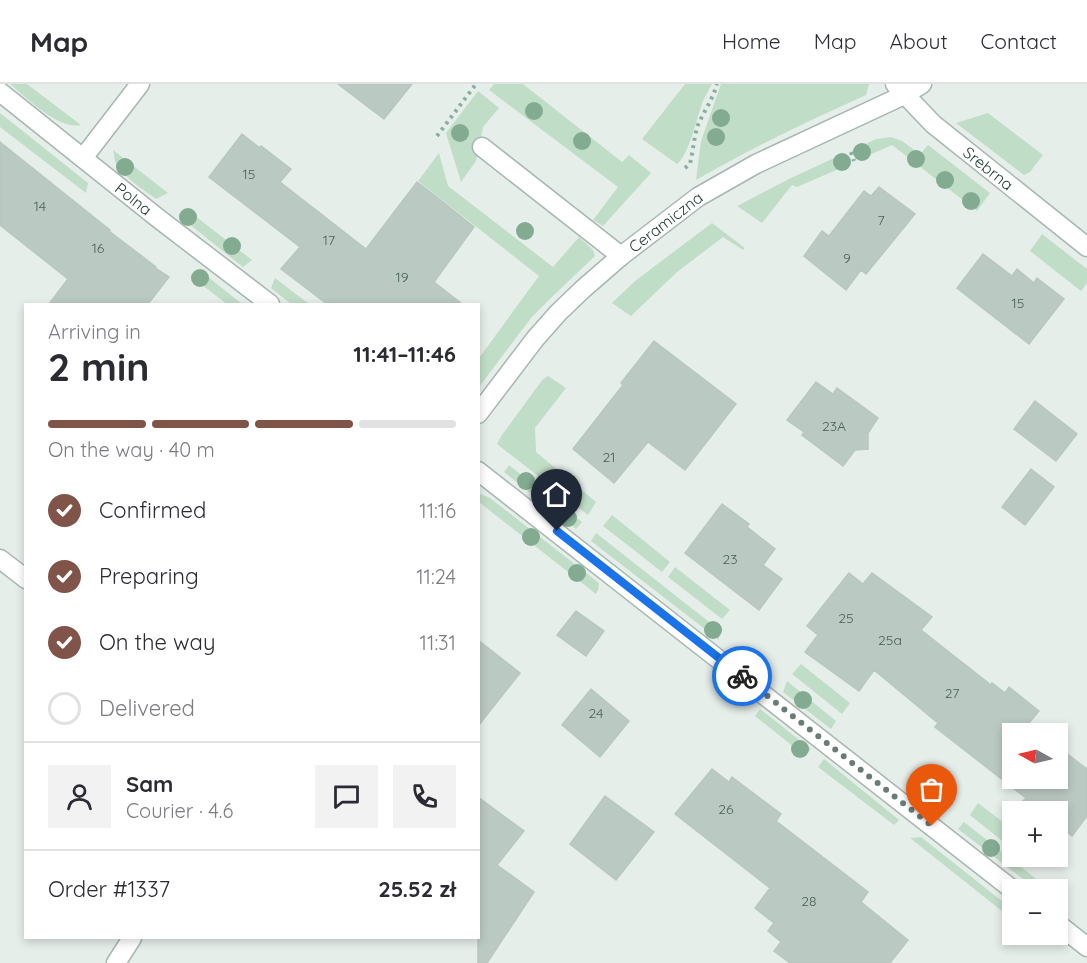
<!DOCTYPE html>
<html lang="en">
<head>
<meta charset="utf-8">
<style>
	:root { --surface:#fff; --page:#f2f2f3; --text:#2b2b33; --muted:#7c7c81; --line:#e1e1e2; --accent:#81544a }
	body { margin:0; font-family:Quicksand,sans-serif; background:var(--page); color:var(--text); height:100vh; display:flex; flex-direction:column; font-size:22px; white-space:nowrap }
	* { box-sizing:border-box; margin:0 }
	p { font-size:20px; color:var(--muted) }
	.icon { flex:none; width:33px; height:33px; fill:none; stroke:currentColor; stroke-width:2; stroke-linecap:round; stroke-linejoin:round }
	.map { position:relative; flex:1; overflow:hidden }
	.panel { position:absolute; left:24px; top:219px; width:456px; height:636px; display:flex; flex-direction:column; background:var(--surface); border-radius:0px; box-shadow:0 3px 9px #0003 }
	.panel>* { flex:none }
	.needle { width:39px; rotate:278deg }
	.buttons { position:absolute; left:1002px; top:639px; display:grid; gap:12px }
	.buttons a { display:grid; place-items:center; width:66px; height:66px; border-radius:0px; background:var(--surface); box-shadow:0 3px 9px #0003; font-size:30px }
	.pin { position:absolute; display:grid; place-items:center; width:51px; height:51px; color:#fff; margin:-62px -26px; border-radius:50% 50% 50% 0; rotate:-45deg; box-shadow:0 0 6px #0007 }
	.pin .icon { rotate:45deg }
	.courier { position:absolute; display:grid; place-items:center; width:60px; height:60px; margin:-30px; border:4px solid #1a73e8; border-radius:50%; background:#fff; color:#222; box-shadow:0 2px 8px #0007 }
	.head em { font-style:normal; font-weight:800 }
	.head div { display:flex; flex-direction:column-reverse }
	.head { display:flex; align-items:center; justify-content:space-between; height:102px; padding:0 24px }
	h1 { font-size:39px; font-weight:800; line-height:45px }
	.bar { display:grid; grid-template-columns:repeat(4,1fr); gap:9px 6px; align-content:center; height:72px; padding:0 24px }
	.bar i { height:8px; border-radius:4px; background:var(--line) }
	.bar .selected { background:var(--accent) }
	.bar p { grid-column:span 4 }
	.line { display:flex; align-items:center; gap:15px; padding:0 24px; border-top:2px solid var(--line) }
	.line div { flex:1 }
	.round { display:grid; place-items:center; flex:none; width:63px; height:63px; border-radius:0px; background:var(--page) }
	ol { padding:0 24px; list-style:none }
	li { display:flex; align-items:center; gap:18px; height:66px }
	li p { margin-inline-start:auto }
	li .icon { padding:6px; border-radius:50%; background:var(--accent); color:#fff; stroke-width:4 }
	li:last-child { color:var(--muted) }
	li i { width:33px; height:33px; border:3px solid var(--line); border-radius:50% }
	header { display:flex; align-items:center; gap:36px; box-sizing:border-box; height:84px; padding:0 30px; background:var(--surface); border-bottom:2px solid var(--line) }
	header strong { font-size:28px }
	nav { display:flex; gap:33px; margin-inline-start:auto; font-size:21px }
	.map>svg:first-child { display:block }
</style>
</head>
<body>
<header>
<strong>Map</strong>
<nav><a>Home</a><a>Map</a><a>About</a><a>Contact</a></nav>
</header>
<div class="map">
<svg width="1087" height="879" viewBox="0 0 1087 879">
	<rect width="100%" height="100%" fill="#e6eeea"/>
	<path fill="#c0ddc7" d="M10,0H27L81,41C58,46 27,14 10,0Z
		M494,0H523L622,78L629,71L651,89L603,142L593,136L618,103L489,6Z
		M685,0H712C709,6 706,11 703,17C697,33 689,71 677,80L642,55Z
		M721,0H869L866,11C808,37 751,64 696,96L701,57Z
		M478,7L499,24L483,43L476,77L461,98L446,49Z
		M0,29L88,99L86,109L0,43Z
		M988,29L1043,71L1030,88L1024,91L956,39Z
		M891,53L902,57L920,70L928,61L990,109L977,127L892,61L858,76L853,66L876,55Z
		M113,66L168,109L156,115C144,106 120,91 115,77C114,74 114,69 113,66Z
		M439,69L448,102L553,183L579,153L593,166L595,172L554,211L531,234L479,303V274L539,192L418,97Z
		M845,69L850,80L797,103L792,101L762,139L737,122L791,94Z
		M186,125L252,176L243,183L184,136Z
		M712,139L745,164L743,166L723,153L677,188L631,232L612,219L635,197Z
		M1042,150L1087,185V199L1081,207L1030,167Z
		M203,189L242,220H227L197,197Z
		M275,194L309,220H291L271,204Z
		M548,292L566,304L535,344L536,368L596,418L588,431L497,360L502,351L543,295Z
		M509,381L582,438L576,445L504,388Z
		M478,409L490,414L599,499L598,506L596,510L479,418Z
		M612,431L670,478L662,488L603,442Z
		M596,449L718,545L719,556L591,457Z
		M675,483L730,526L722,535L668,493Z
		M801,580L850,619L842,630L792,590Z
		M787,597L836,637L831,645L783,608Z
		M760,625L811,665L805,672L755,632Z
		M824,675L899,736L894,741L818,683Z
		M978,719L1012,745L1011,764L970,731Z
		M964,738L1044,801L1041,805H1036L958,745Z
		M921,753L1012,825V835L910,754Z"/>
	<path fill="#bbc9c3" stroke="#b8c7c1" stroke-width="1.5" d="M338,0H412L384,35Z
		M242,50L260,64L261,62L291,85L280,98L366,165L417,98L438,114L474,143L434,198L462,220H327L281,185L300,163L209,93Z
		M0,58L110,146L109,147L156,183L155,184L169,193L148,220H49L68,195L0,141Z
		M879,103L915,130L866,190L861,186L846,206L804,172L822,147L829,152L864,107L871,112Z
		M983,170L1012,192L1017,185L1034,199L1037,194L1064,215L1029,260L957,204Z
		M654,257L736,320L685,386L648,358L614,399L573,365L623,301L621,299Z
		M816,298L833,310L837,304L878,334L868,349V365L855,366L843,382L802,351L804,348L787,336Z
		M1035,317L1077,350L1056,377L1014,345Z
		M1031,385L1054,403L1025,441L1002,423Z
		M722,420L749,440L747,443L775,465L763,481L782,495L759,526L685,469Z
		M849,489L863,500L872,489L932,533L921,546L991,601L992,599L1005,609L1009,603L1039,627L1028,640L1040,650H1012V694H1058V663L1087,685V732L1072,752L1058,741V728H1038L1023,717L1026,714L935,643L938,639L874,586L859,607L805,568L818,551L807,542Z
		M576,527L604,547L586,572L557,551Z
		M478,556L520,589L478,642Z
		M591,605L629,637L600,673L562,641Z
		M712,685L729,698L732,693L781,730L776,737L868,808L861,818L908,856L890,879H790L774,867L781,858L768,847L774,839L755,824L770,804L675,730Z
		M605,712L654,748L616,796L570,760Z
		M478,713L524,747L497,781L534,808L487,879H478Z"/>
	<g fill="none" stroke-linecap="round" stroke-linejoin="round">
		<g stroke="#a8b6b1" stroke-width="21">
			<g id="minor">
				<path id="s1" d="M895,0L933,40L1087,163"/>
				<path id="s2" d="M0,8L159,135L270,220"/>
				<path d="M482,63L621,172"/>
				<path d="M83,74L140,0"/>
				<path id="s3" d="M478,330L535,255L558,229L583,205L621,172L698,113L756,80L904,11L922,0"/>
				<path d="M478,387L1013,806"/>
				<path d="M0,475L26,495"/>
				<path d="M1058,840L1087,863"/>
				<path d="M116,879L132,854"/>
			</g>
		</g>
		<path stroke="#88b0a2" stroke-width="4" stroke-dasharray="3 4.5" stroke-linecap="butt" d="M437,52L476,0
			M851,68L854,77
			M685,84L690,80C693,67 694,53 698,41C704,27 713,15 717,0"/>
		<use href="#minor" stroke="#fff" stroke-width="18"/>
	</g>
	<g fill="#83ab92">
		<circle cx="534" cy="27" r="9"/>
		<circle cx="721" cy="34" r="9"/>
		<circle cx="460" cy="49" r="9"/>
		<circle cx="716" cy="53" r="9"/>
		<circle cx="582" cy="57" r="9"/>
		<circle cx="862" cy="68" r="9"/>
		<circle cx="916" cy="75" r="9"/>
		<circle cx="842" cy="78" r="9"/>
		<circle cx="125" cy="83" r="9"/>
		<circle cx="945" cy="96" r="9"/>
		<circle cx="971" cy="117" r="9"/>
		<circle cx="188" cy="133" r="9"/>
		<circle cx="525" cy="147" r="9"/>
		<circle cx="232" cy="162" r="9"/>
		<circle cx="200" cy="194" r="9"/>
		<circle cx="526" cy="397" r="9"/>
		<circle cx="568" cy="434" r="9"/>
		<circle cx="531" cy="453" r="9"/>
		<circle cx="577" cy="489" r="9"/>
		<circle cx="713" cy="546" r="9"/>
		<circle cx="803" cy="616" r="9"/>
		<circle cx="800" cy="665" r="9"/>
		<circle cx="991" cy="764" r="9"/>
	</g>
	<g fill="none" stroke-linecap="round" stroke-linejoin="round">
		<path stroke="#697c76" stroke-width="6" stroke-dasharray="0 10.8" d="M742,592L932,742"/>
		<path stroke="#1a73e8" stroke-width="8" d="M557,447L742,592"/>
	</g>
	<g text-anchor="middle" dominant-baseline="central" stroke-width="5" stroke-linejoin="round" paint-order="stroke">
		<g font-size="14" fill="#4a625b">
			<text x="249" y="90">15</text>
			<text x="40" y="122">14</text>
			<text x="881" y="136">7</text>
			<text x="329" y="156">17</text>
			<text x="98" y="164">16</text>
			<text x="847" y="174">9</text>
			<text x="402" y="193">19</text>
			<text x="1018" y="219">15</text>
			<text x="834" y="342">23A</text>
			<text x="609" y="373">21</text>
			<text x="730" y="475">23</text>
			<text x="846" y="534">25</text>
			<text x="890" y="556">25a</text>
			<text x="952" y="609">27</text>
			<text x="596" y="629">24</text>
			<text x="726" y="725">26</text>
			<text x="809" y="817">28</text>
		</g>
		<g font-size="16" fill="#253f38" stroke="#f6faf8">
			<text stroke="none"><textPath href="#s1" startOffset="126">Srebrna</textPath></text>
			<text stroke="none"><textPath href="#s2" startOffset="171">Polna</textPath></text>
			<text stroke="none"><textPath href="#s3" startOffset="270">Ceramiczna</textPath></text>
		</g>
	</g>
</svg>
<div class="buttons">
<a><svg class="needle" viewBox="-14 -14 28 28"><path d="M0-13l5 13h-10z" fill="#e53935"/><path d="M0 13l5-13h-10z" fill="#7c7c81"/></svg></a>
<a>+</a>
<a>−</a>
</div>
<div class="pin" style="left:932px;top:742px;background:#ea580c"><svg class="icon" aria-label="bag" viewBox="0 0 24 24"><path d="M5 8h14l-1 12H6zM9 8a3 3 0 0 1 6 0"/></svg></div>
<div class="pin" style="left:557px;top:447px;background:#1f2937"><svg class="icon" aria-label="home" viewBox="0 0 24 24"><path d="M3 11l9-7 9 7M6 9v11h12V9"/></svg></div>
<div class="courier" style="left:742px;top:592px"><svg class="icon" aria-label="bike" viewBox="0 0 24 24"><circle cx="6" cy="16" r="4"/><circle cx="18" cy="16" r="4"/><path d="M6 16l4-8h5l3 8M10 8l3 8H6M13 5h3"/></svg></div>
<section class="panel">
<div class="head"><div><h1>2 min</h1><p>Arriving in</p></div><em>11:41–11:46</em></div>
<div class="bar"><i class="selected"></i><i class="selected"></i><i class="selected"></i><i></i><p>On the way · 40 m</p></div>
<ol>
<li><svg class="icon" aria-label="check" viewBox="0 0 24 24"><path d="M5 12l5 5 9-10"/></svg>Confirmed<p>11:16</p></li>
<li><svg class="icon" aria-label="check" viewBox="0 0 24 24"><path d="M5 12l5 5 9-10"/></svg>Preparing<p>11:24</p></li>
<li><svg class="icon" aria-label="check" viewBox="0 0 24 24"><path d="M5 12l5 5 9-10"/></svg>On the way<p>11:31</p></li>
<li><i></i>Delivered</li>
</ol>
<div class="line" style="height:108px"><a class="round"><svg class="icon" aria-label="person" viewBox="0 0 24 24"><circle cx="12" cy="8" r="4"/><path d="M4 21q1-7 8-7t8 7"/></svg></a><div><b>Sam</b><p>Courier · 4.6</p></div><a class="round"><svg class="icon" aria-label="chat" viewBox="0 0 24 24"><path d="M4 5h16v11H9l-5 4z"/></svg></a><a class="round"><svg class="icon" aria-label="phone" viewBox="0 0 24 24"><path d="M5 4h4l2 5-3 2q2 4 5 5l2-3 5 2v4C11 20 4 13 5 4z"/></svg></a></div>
<div class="line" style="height:78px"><div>Order #1337</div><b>25.52 zł</b></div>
</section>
</div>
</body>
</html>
